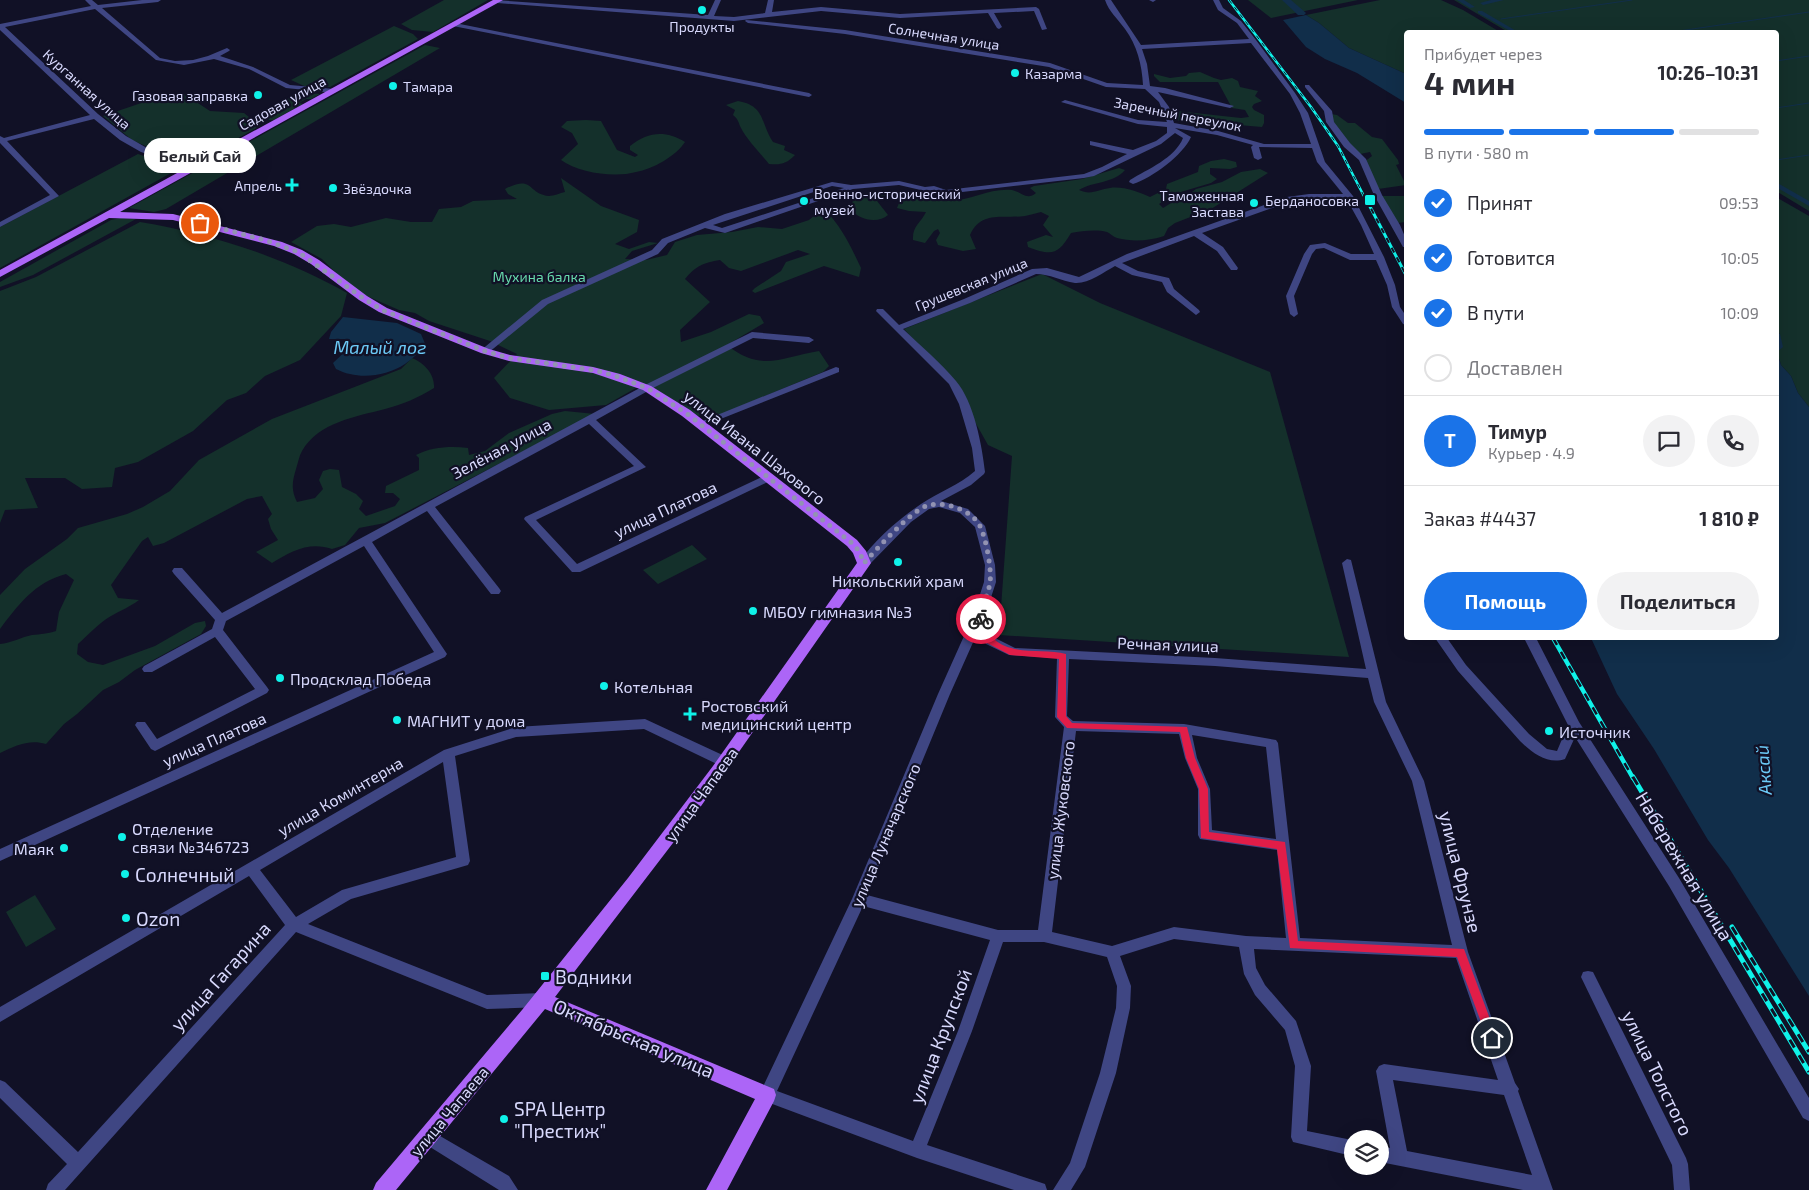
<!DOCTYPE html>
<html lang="ru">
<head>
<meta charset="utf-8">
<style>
	:root { --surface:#fff; --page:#f2f2f3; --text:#2b2b33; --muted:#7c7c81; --line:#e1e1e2; --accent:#1a73e8 }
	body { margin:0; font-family:"Exo 2",sans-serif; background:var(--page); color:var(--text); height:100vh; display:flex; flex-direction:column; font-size:19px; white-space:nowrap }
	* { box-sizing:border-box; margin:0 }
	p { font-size:16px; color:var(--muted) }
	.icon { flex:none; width:28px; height:28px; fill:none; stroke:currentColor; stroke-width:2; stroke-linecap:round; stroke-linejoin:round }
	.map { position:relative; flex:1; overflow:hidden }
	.panel { position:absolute; left:1404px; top:30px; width:375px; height:610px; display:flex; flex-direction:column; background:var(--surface); border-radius:5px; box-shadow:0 5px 20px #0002 }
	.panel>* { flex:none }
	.fabs { position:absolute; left:1344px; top:1130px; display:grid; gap:10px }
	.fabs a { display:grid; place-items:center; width:45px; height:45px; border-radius:50%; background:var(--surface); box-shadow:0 5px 20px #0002; font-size:25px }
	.pin { position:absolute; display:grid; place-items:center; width:42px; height:42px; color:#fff; margin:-21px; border:2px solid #fff; border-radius:50%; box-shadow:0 1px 5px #0007 }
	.courier { position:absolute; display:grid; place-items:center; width:50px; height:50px; margin:-25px; border:4px solid #e11d48; border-radius:50%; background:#fff; color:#222; box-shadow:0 1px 6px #0007 }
	.bubble { position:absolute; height:35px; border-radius:18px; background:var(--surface); box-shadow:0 5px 20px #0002; font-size:16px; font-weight:700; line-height:35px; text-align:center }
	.overview em { font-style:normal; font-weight:700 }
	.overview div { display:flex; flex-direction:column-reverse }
	.overview { display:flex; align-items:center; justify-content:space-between; height:85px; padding:0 20px }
	h1 { font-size:32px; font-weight:700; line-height:38px }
	.bar { display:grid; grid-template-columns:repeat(4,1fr); gap:8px 5px; align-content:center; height:60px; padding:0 20px }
	.bar i { height:6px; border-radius:4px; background:var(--line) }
	.bar .active { background:var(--accent) }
	.bar p { grid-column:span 4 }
	.line { display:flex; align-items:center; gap:12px; padding:0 20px; border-top:1px solid var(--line) }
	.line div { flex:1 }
	.round { display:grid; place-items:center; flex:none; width:52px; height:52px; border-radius:26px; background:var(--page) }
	ol { padding:0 20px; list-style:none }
	li { display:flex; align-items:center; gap:15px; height:55px }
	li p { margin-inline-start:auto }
	li .icon { padding:5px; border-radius:50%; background:var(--accent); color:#fff; stroke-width:4 }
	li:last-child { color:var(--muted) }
	li i { width:28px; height:28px; border:2px solid var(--line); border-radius:50% }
	.button { display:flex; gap:10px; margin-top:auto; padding:10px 20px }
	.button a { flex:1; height:58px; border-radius:30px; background:var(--accent); color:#fff; font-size:20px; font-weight:700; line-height:58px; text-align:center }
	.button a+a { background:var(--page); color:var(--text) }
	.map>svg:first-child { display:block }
</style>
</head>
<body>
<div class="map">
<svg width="1809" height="1190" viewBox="0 0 1809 1190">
	<rect width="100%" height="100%" fill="#111126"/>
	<path fill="#14302b" d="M444,0H488L433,32L412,30L401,24Z
		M1248,0H1358L1271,18Z
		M1380,0H1441L1463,10L1500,32H1406V74L1349,48L1319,23L1306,15Z
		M1454,0H1809V211L1776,191V32H1508Z
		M394,26L413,34L418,39L330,87L304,86L291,80Z
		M425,45L440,48L166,209L154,212L129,208Z
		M1200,72L1214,78L1221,80L1232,78L1238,81L1240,87L1258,91L1255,96L1262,101L1254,104L1252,107L1254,110L1264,115V123L1262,127L1215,123C1199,112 1184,123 1174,120L1173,114L1177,111L1241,118L1249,117L1245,110L1232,108L1218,82H1160L1154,76V74L1170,78L1186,76L1189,73Z
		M181,92L210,111L244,113L260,126L196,161L150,148L132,140L103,116L156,98Z
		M298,92L320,94L311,99H306L299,103L303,104L274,120H269L262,113Z
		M738,101C766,106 760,123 773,142L785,146L784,150L795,155C786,164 781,165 769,164C761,154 747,140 741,128C738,122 739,120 733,115L735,110L726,105Z
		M1325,113L1337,115L1348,123H1355L1372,137L1382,139L1398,160L1399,164L1396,165L1406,185L1378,189L1363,163L1372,156L1370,152L1360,154L1346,143L1325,117Z
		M586,120L601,121L617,150L635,157L638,155L630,150V146C648,132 665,130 685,142C676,156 653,169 636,172C615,178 579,173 561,160L578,144L572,133L561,127L567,121Z
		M138,154L180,168L0,268V227Z
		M1224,159L1236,162L1237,167L1230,169L1210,168V174L1217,179L1211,183L1174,194L1159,204L1163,208L1176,200L1184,198L1196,189L1222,182L1241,172L1260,169L1268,173L1211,209L1175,223L1168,228L1164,236C1149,241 1132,242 1117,238C1113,237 1110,233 1107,232C1096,229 1082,231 1071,233C1058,255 1052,256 1028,247L1027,242L1046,235L1053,237L1043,225L1049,216L1041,212C1036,213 1031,215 1025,216C1003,219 981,210 970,235L976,249L963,251L938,245L936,240L940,233L938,229L934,231L925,243L913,240C912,226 921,223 926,212L909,211L897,208L899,203C925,189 927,201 951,201C972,200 990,188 1012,190C1021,192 1027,201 1036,193L1030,188L1034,186L1082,179L1119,168L1125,170C1113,184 1093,181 1079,190C1091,196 1099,189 1110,188C1123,186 1138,192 1150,197L1166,189L1167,184L1198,172L1199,166L1211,161Z
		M561,178L601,206L639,220L637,232L615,244L629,249L649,242L658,243L632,251L625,259L646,260L667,255L675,242L697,235L732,232L758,227L782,229L809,220L820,211L825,210C842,227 851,247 861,268L859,277L824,266L755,293L752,291L755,288L781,271L786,262L810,254L798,250L741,271L729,268L720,260C703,263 697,265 685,279L710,302L680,330L681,342L711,332L749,314L760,316L764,323L727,345C762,373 781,357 819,351L829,366L823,372L722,414L696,416L643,384L606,405L549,410L510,398L494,378L517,354L490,341L429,321L415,313L399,310L353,290L322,259L291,242L317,226L334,224L351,227L386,218L411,222H432L439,209L461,207L473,201L517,199L508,194L505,189C534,174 527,194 549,196C554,196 560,193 565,192Z
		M878,191H889L899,195L892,199L881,197L877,201L888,215C878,224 858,220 851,209L854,195Z
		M1380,196H1406V222L1397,223Z
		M1776,197L1809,216V407L1798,393L1791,376L1781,365L1777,352L1780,334L1776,331Z
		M120,218L136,219L33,275L0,287V282L111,220Z
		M140,222C212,234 283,257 347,293L341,316L300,360L265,376L246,393L227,400L193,431L138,462L115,468L112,487L82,489L65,478H25L38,508L5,510L0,523V291L36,277Z
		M1042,274L1100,303L1270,372L1349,657L999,635L1012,456L988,445L953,383L904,329Z
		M412,358C424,363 435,374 434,388C420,397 401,405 385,409C355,417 319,422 302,451C299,456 298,463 296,469C292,482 291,490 297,502L315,498L323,489L319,480L323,471L330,469L339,470L342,487L356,494L363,501L359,509L366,516L395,506L400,499L393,493H385L386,486L419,470V458L416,455C432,447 450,446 468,448L469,455L485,451L509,433L552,414L565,411L595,414L385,523L359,528L345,545L332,549C310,541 291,551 272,563L256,552L278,540L271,529L268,519L272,514L262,496L247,499L164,543L153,546L148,537L142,541L111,585L118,598L139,600C130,607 121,610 111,616C99,623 88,635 78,644L77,654L88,662L103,665L155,646L195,623L205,621L206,626L201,634L135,670L119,682L103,690L77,714L64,724L46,744C29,739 15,746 0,753V644C11,643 22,637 32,635C41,634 47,634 56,631L59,612L74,580L66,574C35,582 18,605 0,629V595L25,569L67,539L78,528L127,514L143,507L170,491L199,460L272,419L401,369Z
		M692,545L707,559L658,584L643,570Z
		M35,895L56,929L26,947L6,912Z"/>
	<path fill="#112e4a" d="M1306,15L1319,23L1349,48L1406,74V103L1357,73L1325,59L1306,47L1283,20Z
		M343,317L397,323L421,334L426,346C419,352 412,359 405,364C385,377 357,380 336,369L333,363L353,344L349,339H329L331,332Z
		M1776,331L1780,334L1783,347L1777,352L1781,365L1791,376L1798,393L1809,407V996L1729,868L1708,840L1654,749L1617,694L1591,638H1776Z"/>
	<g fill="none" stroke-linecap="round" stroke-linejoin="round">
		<path stroke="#112e4a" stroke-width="1" d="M1501,19L1632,0
			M1672,32L1809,12
			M1776,61L1809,56
			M1776,108L1809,103
			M1776,160L1809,155"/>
		<path fill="#112e4a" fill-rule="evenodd" d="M1457,0H1464L1475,7L1470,8Z
			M1491,0H1504L1483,5L1480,3Z
			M1478,11H1482L1518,32H1512L1478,13Z
			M1776,182L1809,201V206L1776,187Z"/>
		<path fill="#112e4a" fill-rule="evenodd" d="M1282,0H1291L1306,13L1304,15H1298Z"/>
		<path fill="#3f4683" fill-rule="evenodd" d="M85,0H92L98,5L142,0H161L158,2L102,8L160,58L175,61L193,60L208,56L227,48L230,50L229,51L220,56L253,67L290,85L334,89L337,91L334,93L286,88L249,69L214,59L184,65L156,60L95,9L5,27L98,114L126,136L147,148L198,167L191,169L141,152L120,140L94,119L7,141L59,196L0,227V222L50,195L0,143V136L4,138L90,115L0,30V24L91,6Z
			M495,0L708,15L715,0H721L714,16L734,17L765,13L768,0H774L772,12L821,7L900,14L1036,7L1039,9L1047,29L1042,30L1034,11L994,13L1002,27L999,29L997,28L988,13L900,18L821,11L734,21L497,3Z
			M1105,0H1111L1141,45L1249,39L1237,23L1218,10L1213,0H1219L1223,8L1241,21L1256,40L1295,93L1308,113L1325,162L1353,196L1384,257L1395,285L1400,307L1406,316V325L1403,324L1392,307L1387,285L1376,260H1350L1324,248L1316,249L1312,254L1294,296L1298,314L1294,317L1290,314L1286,296L1304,254L1310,245L1325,243L1351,254H1374L1361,225L1346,198H1309L1292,201L1202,233L1223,247L1238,268L1237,270H1231L1217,251L1194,236L1122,263L1138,271L1169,278L1174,289L1199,310L1200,312L1196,315L1167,292L1162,282L1132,275L1115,266C1104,272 1088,284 1075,283C1061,281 1050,274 1036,274L970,303L903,329C921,346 940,362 956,381C974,402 982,445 985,472L984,474L971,485L941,501L968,509L985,526L995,565L996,582L985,616L995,638L1015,648L1215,658L1366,669L1342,563L1347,559L1351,560L1386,702L1424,781L1468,952L1515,1083L1519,1089L1518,1091L1553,1190H1523L1380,1162V1146L1390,1148L1376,1071L1379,1066L1384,1064L1498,1080L1456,958L1254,949L1256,968L1265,985L1296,1021L1311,1066L1307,1131L1352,1140V1156L1293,1142L1291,1137L1295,1066L1285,1030L1255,995L1244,974L1239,947L1174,939L1120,956L1131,986L1130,1008L1116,1073L1085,1167L1071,1190H1053L1070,1163L1100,1073L1116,1008L1117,986L1107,957L1044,942H1003L972,1031L927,1145L1039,1182L1045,1184L1047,1190H1014L917,1158L767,1102L762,1100L759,1095L852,899L938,694L973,616L984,582L985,565L975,527L960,513L939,507L929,509L911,522L868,566L864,567L859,563C873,541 899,519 921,504C939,492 959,485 975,471L972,448L959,404L949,384L876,311L877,309H883L899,325L964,299L1032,269L1047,268L1079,277L1127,254L1287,197L1309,194H1343L1317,162L1312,148L1259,147L1262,158L1258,160L1254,158L1251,147L1253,145L1217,135L1175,128L1191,137C1183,155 1152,178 1133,184L1129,182L1130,180C1148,169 1175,158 1183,138L1175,133L1161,144L1094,176L1084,178L945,194L933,190L925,191L899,185L853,189L725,233L705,228L668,243L658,254L548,304L488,353H482L480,351L542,300L652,250L662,239L725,214L832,182L851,185L899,181L925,187L934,186L946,190L1084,174L1102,167L1127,154L1090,145V141L1133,150L1156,141L1167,133V127L1138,124L1061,102L1065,100L1138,120L1167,122L1159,102L1145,89L1106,87L1049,67L845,34L748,23L745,21L746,20L845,30L1050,63L1107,83L1143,85C1142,65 1137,45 1125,29C1118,19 1109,12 1105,0ZM1251,43L1290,94L1300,113L1311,144H1264L1218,131L1174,123L1169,107L1158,92L1230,108L1234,106L1165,88L1150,86L1147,64L1142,49ZM832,186L844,188L722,228L713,225ZM979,629L986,644L1009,655L1057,658L1055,717L1064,727L1038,930H998L867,895L950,694ZM1069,659L1215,666L1368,678L1374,702L1412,781L1452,945L1300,938L1278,743L1276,740L1184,724L1073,721L1067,716ZM1076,731L1179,734L1185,758L1198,789V835L1200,839L1277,850L1286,938L1246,936L1174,927L1112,946L1052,932ZM1192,735L1266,747L1276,839L1212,830L1210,789L1197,758ZM863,906L990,940L958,1031L913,1141L777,1091ZM1393,1080L1504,1095L1532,1175L1407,1151Z
			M1149,0H1156L1153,2Z
			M455,23L809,93L812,95L809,97L453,26L452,25Z
			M1305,85H1309L1332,111L1334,122L1350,143L1366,159L1382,195L1400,225L1406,239V247H1403L1374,195L1359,160L1344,147L1326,122L1324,111L1305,87Z
			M752,332L809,337L814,340L809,343L753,338L655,387L596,420L646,467L536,520L577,564L764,476H772L773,478L772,480L580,572H572L524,519L525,517L634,466L589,424L435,507L499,588L501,591L499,594H491L427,511L372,542L445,651L447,654L445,657L0,861V849L434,652L364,546L226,621L223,630L267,687L269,690L267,693L159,749L155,751L151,749L135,725L137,722H145L157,739L255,689L215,637L152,672H144L142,669L144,666L212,629L215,620L174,574L172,571L174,568H182L222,613L649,383Z
			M836,367L839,368V372L703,426L700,427L695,424Z
			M1435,638H1447L1466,665L1529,734L1547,749L1557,751L1568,725L1524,638H1536L1579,722L1679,878L1809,1098V1121L1803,1118L1669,886L1575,737L1565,759C1548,765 1532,753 1520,741L1458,671Z
			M645,719L729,758L731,762L729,766L725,767L721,766L644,729L516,737L455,756L470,861L468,865L351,899L308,924L487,995L543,993L548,995L550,1000L548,1005L543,1007L487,1009L296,932L65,1190H46L48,1184L67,1164L0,1098V1080L5,1082L78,1152L285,925L249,876L0,1022V1007L444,750L516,727ZM443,762L456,857L342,890L296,917L260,870Z
			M1588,971L1593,972L1686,1158L1688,1164L1690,1190H1674L1672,1165L1581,977L1583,972Z
			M428,1129L509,1176L518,1190H499L422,1142L420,1137L422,1132Z"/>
		<path fill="#ac65f7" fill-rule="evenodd" d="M493,0H503L120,212L173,214L282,242L302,250L319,260L367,296L387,308L489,349L510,355L593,367L620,374L651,386L690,410L857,540L866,551L871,563L869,566L699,809L555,997L774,1089L776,1095L774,1101L727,1190H706L755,1099L545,1009L396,1190H373L376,1183L522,1010L628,878L713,766L857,563L853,553L847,546L682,416L643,390L593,373L509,361L481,353L379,312L359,300L311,264L294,254L274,246L173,220L109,218L0,277V270Z"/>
		<g stroke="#0ff2e9" stroke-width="2.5">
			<path id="rail-far3" d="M1229,0L1311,107L1338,146L1366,200"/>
		</g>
		<g stroke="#0ff2e9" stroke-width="3">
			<path id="rail-far2" d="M1366,199L1406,275"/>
		</g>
		<g stroke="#0ff2e9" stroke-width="4.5">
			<path id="rail-far1" d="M1553,638L1633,778"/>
		</g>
		<g stroke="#0ff2e9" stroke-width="5">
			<path id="rail" d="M1633,777L1809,1072
				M1732,927L1809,1052"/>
		</g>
		<use href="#rail-far3" stroke="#111126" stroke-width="1" stroke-dasharray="4.5" stroke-linecap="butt"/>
		<use href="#rail-far2" stroke="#111126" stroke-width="2" stroke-dasharray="5.5" stroke-linecap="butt"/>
		<use href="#rail-far1" stroke="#111126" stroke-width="2.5" stroke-dasharray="8" stroke-linecap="butt"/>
		<use href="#rail" stroke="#111126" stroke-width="3" stroke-dasharray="9" stroke-linecap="butt"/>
	</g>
	<path fill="#e11d48" d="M981,616C989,620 987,633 994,639C1012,656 1044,648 1066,654V716L1072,723L1187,727L1195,758L1208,789L1209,832L1285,842L1298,941L1464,949L1497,1038L1496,1041H1488L1457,957L1290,948L1277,849L1201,838L1199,789L1186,758L1180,732L1067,728L1057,717L1059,659L1010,655L987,643L976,619Z"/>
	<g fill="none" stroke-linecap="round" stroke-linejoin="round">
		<path stroke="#9293b2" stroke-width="5" stroke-dasharray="0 9" d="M200,223L265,240L298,252L363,298L382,310L485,351L509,358L593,370L616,376L647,388L686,413L852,543L859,551L864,563C876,550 910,512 926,506C944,500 972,510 980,526C986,538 992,570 990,583C988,594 983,605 979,616L981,619"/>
	</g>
	<g fill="#0ff2e9" stroke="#111126" stroke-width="2">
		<circle cx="702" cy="10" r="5"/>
		<circle cx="1015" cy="73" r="5"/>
		<circle cx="393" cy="86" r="5"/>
		<circle cx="258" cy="95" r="5"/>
		<path d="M289.5 177.5h5v5h5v5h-5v5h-5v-5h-5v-5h5z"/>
		<circle cx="333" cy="188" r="5"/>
		<rect x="1364" y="194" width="12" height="12" rx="2.5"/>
		<circle cx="804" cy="201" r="5"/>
		<circle cx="1254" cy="203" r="5"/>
		<circle cx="898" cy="562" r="5"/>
		<circle cx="753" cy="611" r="5"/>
		<circle cx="280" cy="678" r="5"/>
		<circle cx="604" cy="686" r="5"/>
		<path d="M687.5 706.5h5v5h5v5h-5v5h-5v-5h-5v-5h5z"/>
		<circle cx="397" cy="720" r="5"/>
		<circle cx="1549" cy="731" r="5"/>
		<circle cx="122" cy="837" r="5"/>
		<circle cx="64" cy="848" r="5"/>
		<circle cx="125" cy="874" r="5"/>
		<circle cx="126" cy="918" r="5"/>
		<rect x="540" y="971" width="10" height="10" rx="2.5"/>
		<circle cx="504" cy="1119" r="5"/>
	</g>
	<g text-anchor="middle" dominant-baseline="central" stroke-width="4.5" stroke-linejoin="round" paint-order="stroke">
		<g font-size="14" fill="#d8d9fd" stroke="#111126" text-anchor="start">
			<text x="702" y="26" text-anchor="middle">Продукты</text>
			<text x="1025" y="73">Казарма</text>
			<text x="403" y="86">Тамара</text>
			<text x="248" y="95" text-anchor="end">Газовая заправка</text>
			<text x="282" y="185" text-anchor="end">Апрель</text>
			<text x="343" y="188">Звёздочка</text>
			<text x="814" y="193">Военно-исторический<tspan x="814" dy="16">музей</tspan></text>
			<text x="1244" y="195" text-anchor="end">Таможенная<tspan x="1244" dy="16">Застава</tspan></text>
			<text x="1359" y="200" text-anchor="end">Берданосовка</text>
		</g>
		<g font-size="14" fill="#d8d9fd" stroke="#111126">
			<text transform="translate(944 36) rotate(9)">Солнечная улица</text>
			<text transform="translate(87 89) rotate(42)">Курганная улица</text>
			<text transform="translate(282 103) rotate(-29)">Садовая улица</text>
			<text transform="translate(1178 114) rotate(11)">Заречный переулок</text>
			<text transform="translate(971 284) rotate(-22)">Грушевская улица</text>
		</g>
		<g font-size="14" fill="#67daad" stroke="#111126">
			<text x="539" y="276">Мухина балка</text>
		</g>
		<g font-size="16" fill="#d8d9fd" stroke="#111126">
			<text transform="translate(755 447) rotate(38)">улица Ивана Шахового</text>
			<text transform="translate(501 448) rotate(-28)">Зелёная улица</text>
			<text transform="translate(665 509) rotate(-25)">улица Платова</text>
			<text transform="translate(1168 644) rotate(2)">Речная улица</text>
			<text transform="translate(214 739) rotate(-24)">улица Платова</text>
			<text transform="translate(701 794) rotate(-54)">улица Чапаева</text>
			<text transform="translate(340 796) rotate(-30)">улица Коминтерна</text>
			<text transform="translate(1060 810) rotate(-83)">улица Жуковского</text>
			<text transform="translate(885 835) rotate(-67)">улица Луначарского</text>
			<text transform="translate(449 1111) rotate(-50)">улица Чапаева</text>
		</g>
		<g font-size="16" fill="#d8d9fd" stroke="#111126" text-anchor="start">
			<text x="898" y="580" text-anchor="middle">Никольский храм</text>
			<text x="763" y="611">МБОУ гимназия №3</text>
			<text x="290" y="678">Продсклад Победа</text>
			<text x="614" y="686">Котельная</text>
			<text x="701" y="705">Ростовский<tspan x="701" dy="18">медицинский центр</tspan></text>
			<text x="407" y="720">МАГНИТ у дома</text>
			<text x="1559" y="731">Источник</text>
			<text x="132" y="828">Отделение<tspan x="132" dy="18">связи №346723</tspan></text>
			<text x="54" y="848" text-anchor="end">Маяк</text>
		</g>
		<g font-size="18" font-style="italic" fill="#6ccaf7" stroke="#111126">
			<text x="380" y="347">Малый лог</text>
			<text transform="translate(1763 770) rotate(-94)">Аксай</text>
		</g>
		<g font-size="19" fill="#d8d9fd" stroke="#111126">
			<text transform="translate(1685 866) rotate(59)">Набережная улица</text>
			<text transform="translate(1461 872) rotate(76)">улица Фрунзе</text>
			<text transform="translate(220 976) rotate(-48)">улица Гагарина</text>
			<text transform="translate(940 1036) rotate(-69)">улица Крупской</text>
			<text transform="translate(634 1038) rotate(23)">Октябрьская улица</text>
			<text transform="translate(1658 1073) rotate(64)">улица Толстого</text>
		</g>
		<g font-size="19" fill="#d8d9fd" stroke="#111126" text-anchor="start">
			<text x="135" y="874">Солнечный</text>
			<text x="136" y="918">Ozon</text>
			<text x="555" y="976">Водники</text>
			<text x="514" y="1108">SPA Центр<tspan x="514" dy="22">"Престиж"</tspan></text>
		</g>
	</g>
</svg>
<div class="fabs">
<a><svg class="icon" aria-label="layers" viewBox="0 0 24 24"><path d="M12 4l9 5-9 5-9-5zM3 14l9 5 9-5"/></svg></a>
</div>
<div class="pin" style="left:200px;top:223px;background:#ea580c"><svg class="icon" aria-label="bag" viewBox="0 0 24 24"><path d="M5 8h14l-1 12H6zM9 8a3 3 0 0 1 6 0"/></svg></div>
<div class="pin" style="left:1492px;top:1038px;background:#1f2937"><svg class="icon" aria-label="home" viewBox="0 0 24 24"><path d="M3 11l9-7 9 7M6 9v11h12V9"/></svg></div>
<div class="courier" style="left:981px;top:619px"><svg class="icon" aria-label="bike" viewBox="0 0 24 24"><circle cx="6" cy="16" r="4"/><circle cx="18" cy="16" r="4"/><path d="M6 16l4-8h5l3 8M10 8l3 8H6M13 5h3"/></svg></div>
<div class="bubble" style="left:144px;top:138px;width:112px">Белый Сай</div>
<section class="panel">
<div class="overview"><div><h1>4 мин</h1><p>Прибудет через</p></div><em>10:26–10:31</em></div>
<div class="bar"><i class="active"></i><i class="active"></i><i class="active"></i><i></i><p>В пути · 580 m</p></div>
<ol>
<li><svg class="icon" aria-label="check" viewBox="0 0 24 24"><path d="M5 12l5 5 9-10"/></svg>Принят<p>09:53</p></li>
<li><svg class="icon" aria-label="check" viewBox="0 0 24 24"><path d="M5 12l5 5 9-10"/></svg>Готовится<p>10:05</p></li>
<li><svg class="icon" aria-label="check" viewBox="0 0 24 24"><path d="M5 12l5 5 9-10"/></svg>В пути<p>10:09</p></li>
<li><i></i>Доставлен</li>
</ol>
<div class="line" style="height:90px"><b class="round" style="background:var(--accent);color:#fff">Т</b><div><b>Тимур</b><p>Курьер · 4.9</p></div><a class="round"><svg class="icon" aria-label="chat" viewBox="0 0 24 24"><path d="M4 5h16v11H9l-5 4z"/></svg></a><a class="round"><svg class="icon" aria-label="phone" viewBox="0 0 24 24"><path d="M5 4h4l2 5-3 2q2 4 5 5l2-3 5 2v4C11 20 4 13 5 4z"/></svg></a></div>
<div class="line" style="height:65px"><div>Заказ #4437</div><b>1 810 ₽</b></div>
<div class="button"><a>Помощь</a><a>Поделиться</a></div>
</section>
</div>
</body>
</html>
